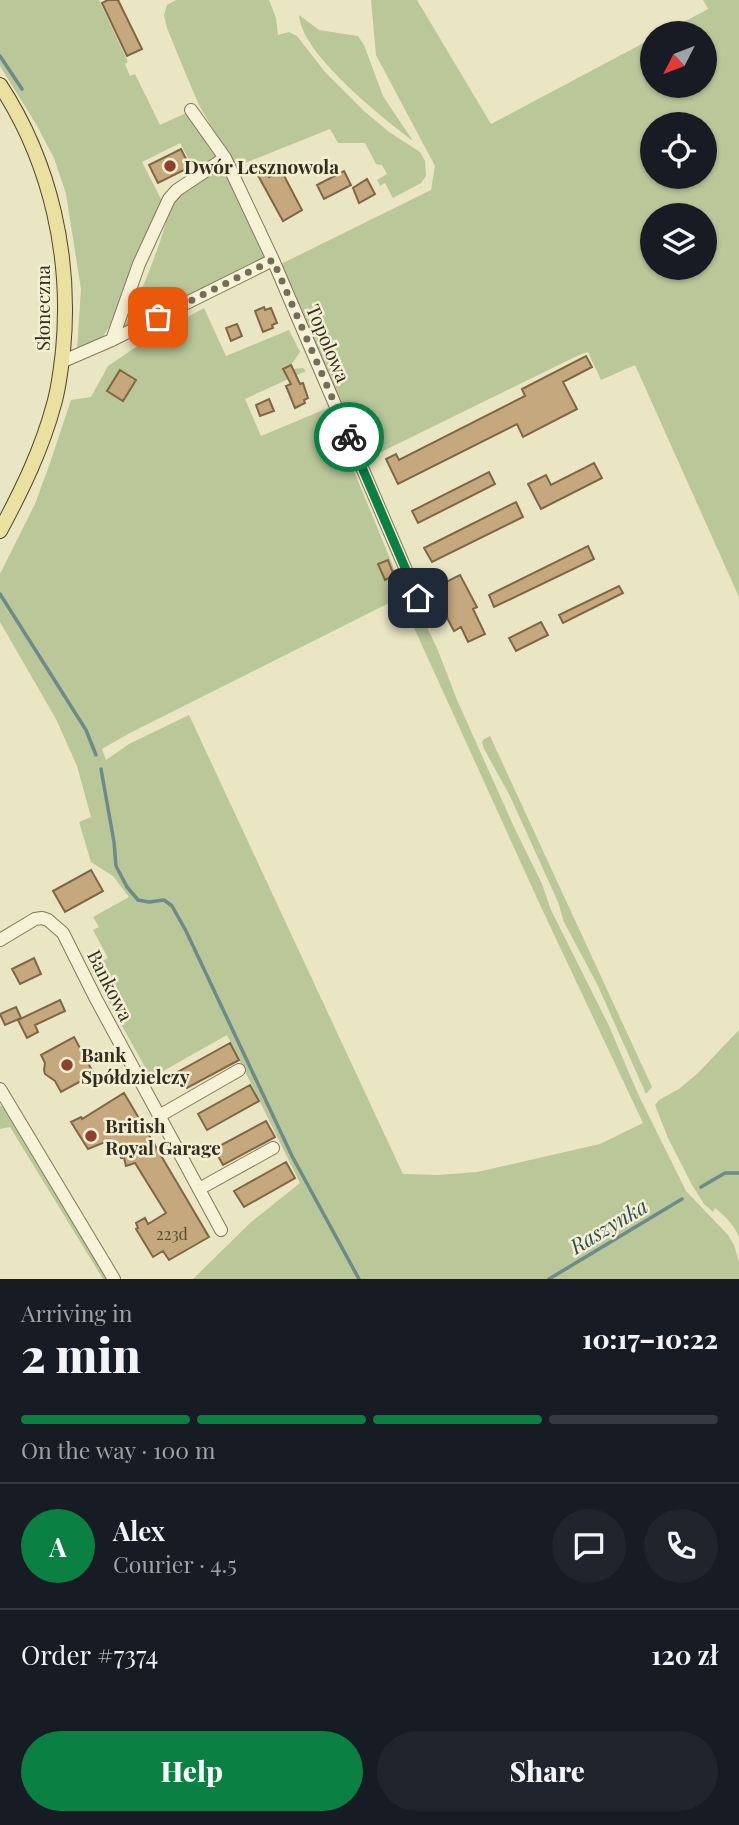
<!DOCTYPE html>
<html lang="en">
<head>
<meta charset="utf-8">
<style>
	:root { --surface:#171b24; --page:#20242c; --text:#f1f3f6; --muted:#9ea1a6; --line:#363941; --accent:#0b8043 }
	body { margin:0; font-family:"Playfair Display",serif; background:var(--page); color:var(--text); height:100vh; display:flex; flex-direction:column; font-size:26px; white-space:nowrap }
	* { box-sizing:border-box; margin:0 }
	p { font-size:23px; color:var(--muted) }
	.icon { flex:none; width:38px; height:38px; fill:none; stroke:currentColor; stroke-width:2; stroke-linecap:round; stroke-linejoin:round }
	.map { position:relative; height:1279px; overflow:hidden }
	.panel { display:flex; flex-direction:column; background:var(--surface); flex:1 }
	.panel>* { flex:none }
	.needle { width:46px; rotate:228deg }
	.tools { position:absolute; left:640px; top:21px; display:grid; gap:14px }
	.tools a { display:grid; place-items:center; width:77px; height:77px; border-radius:50%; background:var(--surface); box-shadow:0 2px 5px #0004; font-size:35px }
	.pin { position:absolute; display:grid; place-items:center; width:60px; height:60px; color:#fff; margin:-30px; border-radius:14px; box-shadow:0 4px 10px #0006 }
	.courier { position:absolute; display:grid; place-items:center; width:70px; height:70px; margin:-35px; border:5px solid #0b8043; border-radius:50%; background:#fff; color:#222; box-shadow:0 2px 9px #0007 }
	.overview em { font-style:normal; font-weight:800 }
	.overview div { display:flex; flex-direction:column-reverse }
	.overview { display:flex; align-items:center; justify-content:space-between; height:119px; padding:0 21px }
	h1 { font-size:46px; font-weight:800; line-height:52px }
	.bar { display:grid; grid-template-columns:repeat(4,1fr); gap:10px 7px; align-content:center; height:84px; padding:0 21px }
	.bar i { height:9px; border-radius:5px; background:var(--line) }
	.bar .on { background:var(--accent) }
	.bar p { grid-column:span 4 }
	.line { display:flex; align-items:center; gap:18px; padding:0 21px; border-top:2px solid var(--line) }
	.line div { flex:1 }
	.round { display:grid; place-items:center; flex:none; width:74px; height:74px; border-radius:37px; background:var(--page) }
	.button { display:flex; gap:14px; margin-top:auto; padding:14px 21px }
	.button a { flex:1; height:80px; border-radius:42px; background:var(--accent); color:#fff; font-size:28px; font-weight:800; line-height:80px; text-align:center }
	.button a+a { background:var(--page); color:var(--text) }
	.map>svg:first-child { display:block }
</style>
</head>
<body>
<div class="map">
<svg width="739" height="1279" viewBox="0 0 739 1279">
	<rect width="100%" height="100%" fill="#eae6c4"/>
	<path fill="#b9c799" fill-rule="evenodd" d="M0,0H99L128,62L125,64L130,76L135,74L160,125L186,113L208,143L216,157L195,171L180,143L142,162L162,201L121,308L101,340L77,349L81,289L66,194L54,158L36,124L0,66Z
		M176,0H269L276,18L278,35L289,32L297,36L325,72L364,111L389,132L420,152L425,161L426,176L421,183L393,198L385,183L380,186L377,180L387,174L382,165L376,164L365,143H338L330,129L235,167L199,105L187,77L167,28L164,15L167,5Z
		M371,0H417L491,124L653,38V86H705V33H663L708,9L703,0H739V597L635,365L601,380L588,352L579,355L373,456L366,464L281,264L431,190L435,166L376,55ZM653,124H705V177H653ZM653,215H705V268H653Z
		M299,15L319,30L358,36L364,45L383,96L413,141C382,117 302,55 299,15Z
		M223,168L267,257L122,330C138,301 150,270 161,239C166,225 167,211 177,198C189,183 206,177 223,168Z
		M204,308L226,356L289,330L300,352L291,365L293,369L303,368L306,371L245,399L261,436L328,408L405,595L128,734L102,749L106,760L129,744L189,715L403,1174L438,1175L477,1172L600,1144L643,1123L541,907L405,608L416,604L437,648L457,700L514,827L542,884L551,910L609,1026L638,1094L686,1191L728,1235L734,1245L739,1262V1279H193L250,1223L300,1183L227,1035L151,1078L90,968L108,958L93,930L99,927L93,917L129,897L113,876L91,862L79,822L91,817L77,766L56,719L0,622V574L35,504L50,463L71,400L91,397L108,366L151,337Z
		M490,736L652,1087L646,1094L598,986L564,922L558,902L509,794L484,749L482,742L484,739Z
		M739,1030V1237C735,1226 724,1215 715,1208L713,1212L704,1204L692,1185L668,1138L655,1105L659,1100L679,1089L698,1073Z
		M0,1106H4L109,1279H103L10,1127L0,1129Z"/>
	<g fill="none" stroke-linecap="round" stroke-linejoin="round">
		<path stroke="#6d8b89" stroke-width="3.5" d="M0,56L22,89
			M0,594L86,730L96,755
			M101,769L114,842L116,866L127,887L138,900L149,902L164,900L172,906L186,931L292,1156L359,1279
			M701,1187L725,1173H739
			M549,1279L682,1199"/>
	</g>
	<path fill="#c5a87d" stroke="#806744" stroke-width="2" d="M108,0H118L142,49L127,56L102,3Z
		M181,149L190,167L158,183L149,165Z
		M263,166L269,177L281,170L302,210L283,221L255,170Z
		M344,171L351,185L324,199L317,185Z
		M367,179L375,194L359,203L353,188Z
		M264,307L265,310L271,308L277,323L272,325L273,328L263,332L255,311Z
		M237,324L242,336L231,341L226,328Z
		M586,356L592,367L563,382L577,409L523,437L517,424L398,484L386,459L396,454L399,460L525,396L522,389Z
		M291,365L300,384L303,383L308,398L304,400L305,403L295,408L286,386L291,384L283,369Z
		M120,370L136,380L123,401L107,391Z
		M269,399L274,411L260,416L256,405Z
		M594,463L602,478L541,509L528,484L546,475L551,485Z
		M489,472L495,484L418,523L412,511Z
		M516,502L523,517L432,562L424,548Z
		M588,546L594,559L494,607L489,595Z
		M388,560L394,576L385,580L378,564Z
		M460,575L477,607L473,609L485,634L468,642L461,627L454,631L432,589Z
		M619,586L623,593L563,623L559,615Z
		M541,622L548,635L516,651L509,638Z
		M91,870L103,891L65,912L53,891Z
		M34,958L41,974L20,984L12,969Z
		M60,1000L65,1011L35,1025L38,1032L27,1038L18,1020Z
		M16,1007L21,1018L5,1025L0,1014Z
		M74,1037L94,1074L61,1092L55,1081L45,1074L44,1070L45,1063L41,1055Z
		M230,1043L239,1060L187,1088L178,1072Z
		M250,1085L259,1101L207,1130L198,1114Z
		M124,1093L209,1237L169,1260L163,1251L153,1257L136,1229L138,1228L136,1223L145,1218L148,1224L166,1213L135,1163L126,1166L124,1158H121L119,1150L112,1153L105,1142L88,1149L71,1122L81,1117L82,1119Z
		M266,1121L275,1137L223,1165L214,1149Z
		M286,1162L295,1178L244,1207L234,1191Z"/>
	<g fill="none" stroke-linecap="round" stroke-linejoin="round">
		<g stroke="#83785c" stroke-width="14">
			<path id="minor" d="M191,110L225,158L273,260L418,598
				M112,340L139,264L169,199L177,190L225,158
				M61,362L112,340L273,260
				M0,940L35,919L42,918L48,920L63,933L96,999L221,1230
				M0,1089L114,1279
				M159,1116L239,1070
				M199,1189L273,1148"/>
		</g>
		<g stroke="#514530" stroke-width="16">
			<path id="major" d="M0,85C51,163 72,258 63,351C61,368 59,387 54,404C42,449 22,490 0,531"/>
		</g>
		<use href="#minor" stroke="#f6f2d7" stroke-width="12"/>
		<use href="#major" stroke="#eae09f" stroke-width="14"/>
	</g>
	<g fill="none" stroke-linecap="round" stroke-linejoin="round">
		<path stroke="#746e59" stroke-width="7" stroke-dasharray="0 12.6" d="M158,317L273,260L349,437"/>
		<path stroke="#0b8043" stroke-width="9" d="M349,437L418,598"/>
	</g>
	<g fill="#8d4131" stroke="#f2efd3" stroke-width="2.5">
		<circle cx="170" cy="166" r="7"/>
		<circle cx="67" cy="1065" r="7"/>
		<circle cx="91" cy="1136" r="7"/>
	</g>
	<g text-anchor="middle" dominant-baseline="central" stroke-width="5" stroke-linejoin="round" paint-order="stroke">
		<g font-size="16" fill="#584c36">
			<text x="172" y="1233">223d</text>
		</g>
		<g font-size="19" font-weight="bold" fill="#342d1f" stroke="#f2efd3" text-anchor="start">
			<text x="184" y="166">Dwór Lesznowola</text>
			<text x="81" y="1054">Bank<tspan x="81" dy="22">Spółdzielczy</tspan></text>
			<text x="105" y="1125">British<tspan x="105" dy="22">Royal Garage</tspan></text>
		</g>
		<g font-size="19" fill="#342d1f" stroke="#f2efd3">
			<text transform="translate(42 308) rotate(-90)">Słoneczna</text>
			<text transform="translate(329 343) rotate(67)">Topolowa</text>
			<text transform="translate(111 985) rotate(63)">Bankowa</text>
		</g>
		<g font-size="21" font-style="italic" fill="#2f4f53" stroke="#f2efd3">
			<text transform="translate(608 1225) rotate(-31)">Raszynka</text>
		</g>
	</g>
</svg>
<div class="tools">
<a><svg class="needle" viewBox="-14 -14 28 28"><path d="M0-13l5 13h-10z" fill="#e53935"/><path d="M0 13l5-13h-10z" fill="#9ea1a6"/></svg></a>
<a><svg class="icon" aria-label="locate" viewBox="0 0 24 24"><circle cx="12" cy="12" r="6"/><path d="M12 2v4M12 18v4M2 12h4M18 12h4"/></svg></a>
<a><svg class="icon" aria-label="layers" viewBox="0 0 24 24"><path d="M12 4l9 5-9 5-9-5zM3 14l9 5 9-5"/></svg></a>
</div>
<div class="pin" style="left:158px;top:317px;background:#ea580c"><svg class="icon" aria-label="bag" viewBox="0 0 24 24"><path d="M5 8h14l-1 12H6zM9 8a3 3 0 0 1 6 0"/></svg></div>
<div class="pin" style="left:418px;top:598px;background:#1f2937"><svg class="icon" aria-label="home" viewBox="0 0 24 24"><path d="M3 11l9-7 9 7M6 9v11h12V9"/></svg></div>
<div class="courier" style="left:349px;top:437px"><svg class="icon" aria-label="bike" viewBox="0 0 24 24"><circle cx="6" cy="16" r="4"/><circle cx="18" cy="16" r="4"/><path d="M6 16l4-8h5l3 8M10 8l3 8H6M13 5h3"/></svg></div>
</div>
<section class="panel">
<div class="overview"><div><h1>2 min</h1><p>Arriving in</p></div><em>10:17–10:22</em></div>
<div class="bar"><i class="on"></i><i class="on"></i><i class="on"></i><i></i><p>On the way · 100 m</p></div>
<div class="line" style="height:126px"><b class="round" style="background:var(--accent);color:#fff">A</b><div><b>Alex</b><p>Courier · 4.5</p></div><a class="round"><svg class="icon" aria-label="chat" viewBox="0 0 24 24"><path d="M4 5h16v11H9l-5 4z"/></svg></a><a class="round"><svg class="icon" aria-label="phone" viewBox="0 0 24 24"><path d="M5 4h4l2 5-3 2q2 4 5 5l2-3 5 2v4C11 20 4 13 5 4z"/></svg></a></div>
<div class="line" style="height:91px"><div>Order #7374</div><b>120 zł</b></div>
<div class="button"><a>Help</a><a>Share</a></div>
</section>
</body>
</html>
